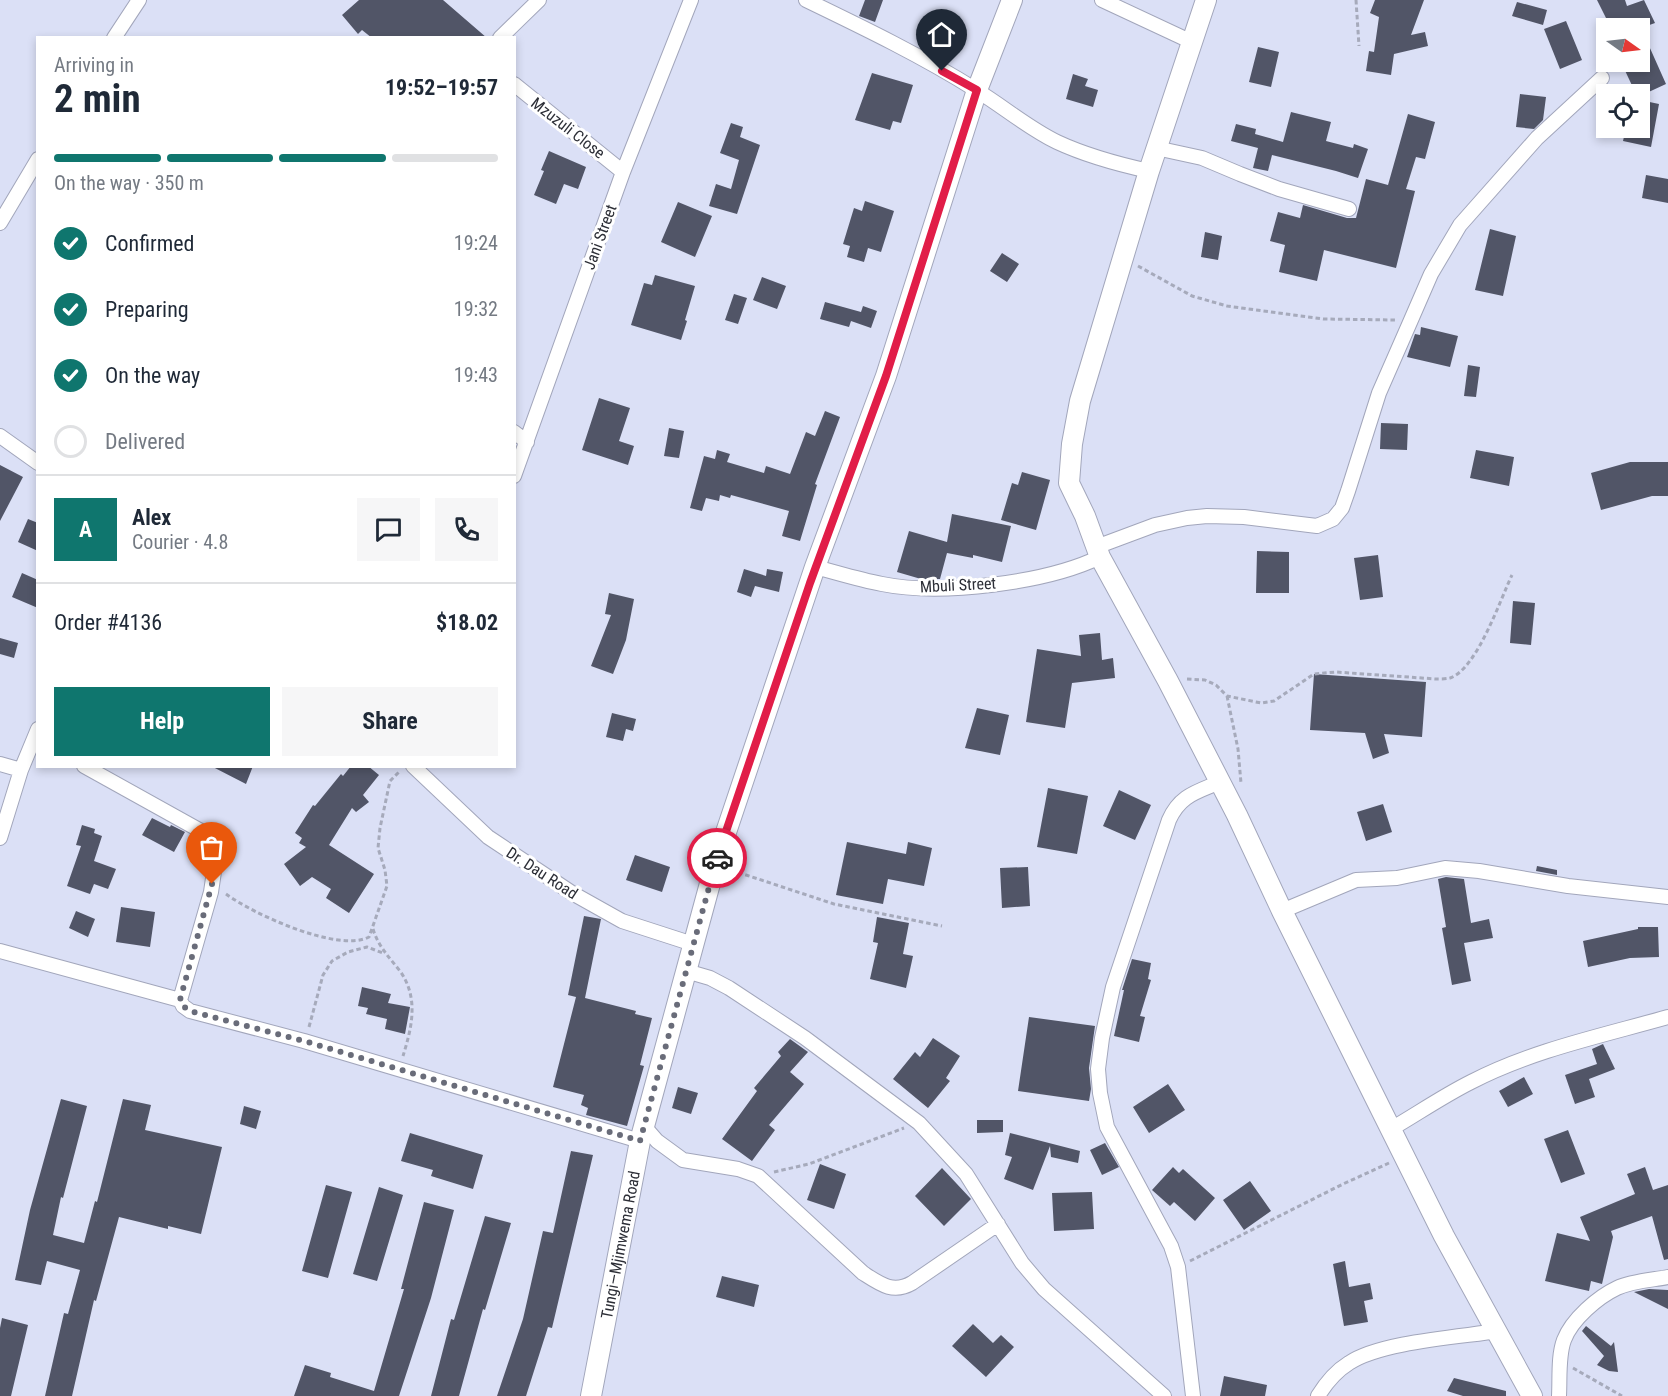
<!DOCTYPE html>
<html lang="en">
<head>
<meta charset="utf-8">
<style>
	:root { --surface:#fff; --page:#f6f6f7; --text:#1f2937; --muted:#747a83; --line:#e0e1e3; --accent:#0f766e }
	body { margin:0; font-family:"Roboto Condensed",sans-serif; background:var(--page); color:var(--text); height:100vh; display:flex; flex-direction:column; font-size:22px; white-space:nowrap }
	* { box-sizing:border-box; margin:0 }
	p { font-size:20px; color:var(--muted) }
	.icon { flex:none; width:33px; height:33px; fill:none; stroke:currentColor; stroke-width:2; stroke-linecap:round; stroke-linejoin:round }
	.map { position:relative; flex:1; overflow:hidden }
	.drawer { position:absolute; left:36px; top:36px; width:480px; height:732px; display:flex; flex-direction:column; background:var(--surface); border-radius:0px; box-shadow:0 3px 9px #0003 }
	.drawer>* { flex:none }
	.needle { width:39px; rotate:104deg }
	.controls { position:absolute; left:1596px; top:18px; display:grid; gap:12px }
	.controls a { display:grid; place-items:center; width:54px; height:54px; border-radius:0px; background:var(--surface); box-shadow:0 3px 9px #0003; font-size:30px }
	.pin { position:absolute; display:grid; place-items:center; width:51px; height:51px; color:#fff; margin:-62px -26px; border-radius:50% 50% 50% 0; rotate:-45deg; box-shadow:0 0 6px #0007 }
	.pin .icon { rotate:45deg }
	.courier { position:absolute; display:grid; place-items:center; width:60px; height:60px; margin:-30px; border:4px solid #e11d48; border-radius:50%; background:#fff; color:#222; box-shadow:0 2px 8px #0007 }
	.headline em { font-style:normal; font-weight:700 }
	.headline div { display:flex; flex-direction:column-reverse }
	.headline { display:flex; align-items:center; justify-content:space-between; height:102px; padding:0 18px }
	h1 { font-size:39px; font-weight:700; line-height:45px }
	.bar { display:grid; grid-template-columns:repeat(4,1fr); gap:9px 6px; align-content:center; height:72px; padding:0 18px }
	.bar i { height:8px; border-radius:4px; background:var(--line) }
	.bar .active { background:var(--accent) }
	.bar p { grid-column:span 4 }
	.line { display:flex; align-items:center; gap:15px; padding:0 18px; border-top:2px solid var(--line) }
	.line div { flex:1 }
	.round { display:grid; place-items:center; flex:none; width:63px; height:63px; border-radius:0px; background:var(--page) }
	ol { padding:0 18px; list-style:none }
	li { display:flex; align-items:center; gap:18px; height:66px }
	li p { margin-inline-start:auto }
	li .icon { padding:6px; border-radius:50%; background:var(--accent); color:#fff; stroke-width:4 }
	li:last-child { color:var(--muted) }
	li i { width:33px; height:33px; border:3px solid var(--line); border-radius:50% }
	.action { display:flex; gap:12px; margin-top:auto; padding:12px 18px }
	.action a { flex:1; height:69px; border-radius:0px; background:var(--accent); color:#fff; font-size:24px; font-weight:700; line-height:69px; text-align:center }
	.action a+a { background:var(--page); color:var(--text) }
	.map>svg:first-child { display:block }
</style>
</head>
<body>
<div class="map">
<svg width="1668" height="1396" viewBox="0 0 1668 1396">
	<rect width="100%" height="100%" fill="#dbe0f6"/>
	<path fill="#515567" d="M359,0H443L487,38H372L362,30L358,34L342,15Z
		M865,0H883L875,22L859,16Z
		M1375,0H1424L1411,35L1425,32L1428,46L1394,54L1391,75L1366,71L1369,51L1374,52L1379,17L1370,13Z
		M1597,0H1625L1627,6L1644,0L1655,23L1641,28L1666,84L1640,96L1636,94L1621,62H1640V28H1611Z
		M1517,2L1547,10L1543,25L1512,16Z
		M1566,21L1582,60L1560,69L1544,29Z
		M1258,47L1279,52L1271,87L1249,82Z
		M872,73L913,85L901,123L893,121L890,130L855,120Z
		M1073,74L1088,79L1085,86L1098,90L1093,107L1066,99Z
		M1520,94L1546,97L1543,120L1534,129L1516,127Z
		M1640,100L1659,104L1651,147L1623,141L1626,128H1640Z
		M1291,112L1331,122L1326,141L1353,148L1354,144L1368,149L1358,178L1336,171L1272,155L1268,171L1253,168L1258,148L1231,141L1236,124L1256,129L1255,134L1283,142Z
		M1408,114L1435,122L1425,159L1416,157L1406,189L1415,191L1396,268L1324,250L1317,281L1279,272L1285,245L1270,241L1278,212L1300,218L1303,205L1347,218H1356L1366,179L1388,185Z
		M731,123L743,127L740,137L760,145L737,214L709,206L716,184L731,189L739,160L720,153Z
		M549,151L586,167L578,189L564,184L556,204L534,195L544,171L541,170Z
		M1646,175L1668,179V203L1642,198Z
		M865,201L894,211L881,252L868,248L864,262L847,257L850,246L843,244L854,208L862,211Z
		M678,202L712,216L695,257L661,242Z
		M1490,229L1516,236L1503,296L1475,290Z
		M1205,232L1222,236L1218,260L1201,257Z
		M1002,253L1019,264L1007,282L990,271Z
		M655,275L695,286L685,320L687,321L681,340L631,325L644,283L652,285Z
		M762,277L786,286L777,309L753,300Z
		M734,294L747,298L738,324L725,320Z
		M825,302L861,312L863,306L877,311L871,328L851,321L849,327L820,319Z
		M1421,327L1458,336L1450,367L1407,357L1415,334L1420,335Z
		M1468,365L1480,367L1476,397L1464,396Z
		M599,398L630,408L619,441L634,446L628,465L582,450Z
		M825,411L840,417L815,484L817,485L800,541L782,536L789,511L731,495L730,498L720,495L719,501L706,498L702,511L690,508L704,456L715,459L717,450L730,454L727,462L764,473L766,466L790,474L806,432L815,436Z
		M1381,423L1408,424L1407,450L1380,449Z
		M669,428L684,431L679,458L664,456Z
		M1476,450L1514,457L1509,486L1470,478Z
		M1630,462H1668V496H1652L1601,510L1591,473Z
		M0,465L23,477L0,521Z
		M1022,472L1050,480L1036,530L1001,520L1012,483L1018,485Z
		M952,514L1011,526L1002,562L973,555V558L947,553L940,579H921L897,572L909,531L947,542Z
		M28,519L38,523V551L18,542Z
		M1257,551L1289,552V593H1256Z
		M1378,555L1383,597L1360,600L1354,558Z
		M744,569L766,576L767,569L783,572L779,592L755,586L751,597L737,592Z
		M22,573L38,580V608L12,597Z
		M609,593L634,599L626,640L613,674L591,666L611,615L605,614Z
		M1513,601L1535,603L1531,645L1510,643Z
		M1100,633L1102,660L1113,658L1115,678L1072,683L1065,728L1026,722L1037,649L1081,656L1079,635Z
		M0,638L18,643L14,658L0,654Z
		M1314,674L1426,682L1422,737L1384,734L1389,753L1373,759L1365,733L1310,730Z
		M977,708L1009,715L1000,755L965,748Z
		M612,713L636,719L633,731L626,729L623,741L606,737Z
		M211,766H253L246,784Z
		M351,766H368L379,775L363,795L369,802L356,812L352,808L329,845L374,874L349,913L326,898L331,889L312,877L300,886L284,864L306,847L299,843L302,838L295,833L313,805L315,806L341,774L343,776Z
		M1048,788L1088,796L1077,854L1037,847Z
		M1119,790L1151,805L1135,840L1103,826Z
		M1383,804L1392,832L1366,841L1357,812Z
		M152,818L170,827L171,825L185,832L174,852L142,835Z
		M82,825L95,829L94,833L102,836L94,861L116,869L108,889L94,884L90,894L67,886L81,846L76,845Z
		M847,842L906,854L908,842L932,848L924,886L888,879L883,904L836,895Z
		M635,855L670,867L662,892L626,880Z
		M1537,866L1557,870V875L1536,871Z
		M1028,867L1030,906L1002,908L1000,868Z
		M1446,877L1464,879L1471,923L1489,919L1493,938L1464,943L1471,981L1452,985L1442,928L1446,927L1438,879Z
		M121,907L155,912L150,947L116,942Z
		M76,911L95,919L88,937L69,928Z
		M584,916L601,919L585,998L636,1011L635,1014L652,1018L640,1065L644,1066L627,1126L586,1115L588,1108L581,1105L584,1095L553,1087L576,997L568,995Z
		M877,917L909,923L903,954L913,956L906,988L870,979L878,943L873,942Z
		M1638,927H1658L1659,957L1630,958L1588,967L1583,941L1638,929Z
		M1132,959L1151,963L1148,979L1151,980L1140,1016L1145,1017L1139,1042L1114,1036L1124,990H1122Z
		M362,987L391,994L388,1003L410,1007L405,1034L385,1029L387,1019L366,1014L368,1008L358,1006Z
		M1029,1017L1095,1026L1089,1068L1091,1089L1089,1101L1018,1091Z
		M933,1038L960,1056L946,1078L950,1081L928,1108L893,1079L915,1052L920,1057Z
		M790,1039L808,1052L790,1072L804,1084L769,1125L775,1130L752,1161L722,1139L757,1091L754,1088L781,1056L778,1052Z
		M1603,1044L1615,1069L1589,1079L1595,1097L1575,1104L1565,1075L1597,1064L1592,1049Z
		M1524,1077L1533,1094L1508,1107L1499,1091Z
		M1168,1084L1185,1110L1149,1133L1133,1107Z
		M678,1087L698,1093L691,1114L672,1108Z
		M61,1099L87,1106L63,1198L61,1197L53,1235L84,1243L95,1201L97,1202L123,1099L151,1105L145,1130L222,1147L201,1234L168,1226V1229L119,1217L96,1301L94,1300L72,1396H45L64,1313L68,1314L80,1270L47,1261L41,1285L15,1280L30,1210Z
		M244,1106L261,1111L256,1129L240,1124Z
		M977,1120H1003V1132L977,1133Z
		M1568,1130L1585,1174L1561,1183L1544,1139Z
		M410,1133L483,1155L473,1189L431,1176L433,1170L401,1161Z
		M1010,1133L1080,1151L1078,1163L1051,1157L1050,1146L1033,1190L1004,1179L1012,1157L1005,1155Z
		M1105,1143L1119,1167L1102,1175L1090,1150Z
		M571,1151L593,1155L552,1328L548,1327L526,1396H497L523,1319L543,1231L553,1233Z
		M820,1164L846,1174L834,1209L807,1200Z
		M1173,1167L1179,1173L1183,1169L1215,1198L1195,1221L1174,1202L1170,1206L1152,1190Z
		M1645,1167L1653,1190L1668,1185V1259L1664,1260L1652,1216L1611,1231L1613,1237L1602,1284L1591,1281L1589,1291L1545,1281L1557,1233L1590,1241L1580,1217L1635,1194L1627,1174Z
		M942,1168L971,1199L944,1226L915,1196Z
		M1250,1181L1271,1211L1244,1230L1223,1200Z
		M326,1185L352,1192L328,1278L302,1271Z
		M379,1187L403,1195L377,1281L353,1274Z
		M1092,1192L1094,1229L1054,1231L1052,1193Z
		M424,1202L454,1210L431,1298L399,1396H294L305,1365L331,1373L330,1377L374,1391L404,1289H401Z
		M485,1216L511,1223L485,1310L483,1309L459,1396H431L451,1319L454,1320Z
		M1345,1261L1349,1287L1370,1283L1373,1299L1364,1301L1368,1322L1344,1326L1333,1264Z
		M722,1276L759,1285L754,1307L716,1297Z
		M1649,1289L1668,1290V1309L1634,1292Z
		M2,1318L28,1325L11,1396H0V1328Z
		M973,1324L993,1343L1001,1335L1014,1347L986,1377L952,1346Z
		M1586,1326L1611,1346L1614,1342L1618,1372L1609,1371L1597,1365L1604,1356L1582,1331Z
		M1224,1376L1267,1385L1265,1396H1220Z
		M1454,1378L1506,1391V1396H1463L1447,1391Z"/>
	<g fill="none" stroke-linecap="round" stroke-linejoin="round">
		<g stroke="#a2a6bb" stroke-width="16">
			<path id="street" d="M806,0C864,28 922,56 976,90C1004,107 1028,128 1057,142C1087,156 1117,164 1149,171
				M1102,0L1192,42
				M114,38L139,0
				M500,38L539,0
				M514,84L623,172
				M1156,148L1202,158L1240,174L1279,189L1349,209
				M0,223L38,159
				M514,432L527,442
				M0,436L38,463
				M514,476L623,172L691,0
				M1096,547L1155,525L1187,518L1207,516L1244,517L1317,526L1333,519L1342,508L1348,491L1379,393L1411,320L1431,274L1460,225L1537,138L1602,78
				M815,567C838,573 860,580 882,584C941,596 1046,583 1100,557
				M0,764L21,770
				M84,766L201,831L213,842L216,858L211,892L180,1000L183,1006L190,1011L304,1041L640,1141
				M413,766L488,837L572,893L622,921L693,944
				M0,838L21,770L38,729
				M1282,911L1356,880L1397,878L1445,868L1479,871L1568,886L1668,897
				M0,951L180,1000
				M686,971L710,978L729,988L805,1038L919,1123L966,1174L1022,1263L1044,1289L1164,1396
				M644,1126L657,1141L683,1160L738,1169L758,1176L863,1273C880,1284 893,1294 912,1283L998,1224
				M1391,1129C1417,1114 1443,1096 1471,1082C1533,1050 1601,1036 1668,1017
				M1193,1396L1178,1267L1171,1246L1107,1127L1100,1093L1098,1069L1102,1038L1113,987L1169,820C1180,795 1197,792 1220,782
				M1318,1396C1326,1383 1336,1371 1349,1363C1380,1342 1459,1337 1498,1331
				M1559,1396C1560,1378 1558,1356 1564,1340C1572,1319 1598,1297 1617,1288C1632,1281 1652,1280 1668,1277"/>
		</g>
		<g stroke="#a2a6bb" stroke-width="22">
			<g id="secondary">
				<path d="M1206,0L1149,171L1080,401L1072,444L1069,483L1085,516L1100,557L1168,681L1237,815L1282,911L1444,1236L1532,1396"/>
				<path id="s1" d="M591,1396L640,1141L715,865L815,567L886,376L977,90L1012,0"/>
			</g>
		</g>
		<path stroke="#a6aabb" stroke-width="3" stroke-dasharray="4.5 3" stroke-linecap="butt" d="M1356,0L1359,46
			M1138,266L1192,296L1227,306L1323,319L1395,320
			M1187,679L1205,680L1216,685L1227,696L1261,703L1274,701L1314,674L1336,672L1436,679C1440,679 1446,679 1450,678C1477,669 1500,600 1512,575
			M1227,696L1238,749L1241,783
			M731,870L834,904L942,926
			M226,894C253,914 338,953 369,937L387,886L385,870L378,848L380,828L390,781L400,771
			M373,929C378,946 389,957 400,971C419,998 412,1027 403,1056
			M309,1027L323,975L332,961L348,952L367,947L383,953
			M774,1172L809,1164L904,1128
			M1190,1261L1343,1184L1389,1163
			M1573,1368L1622,1396"/>
		<use href="#street" stroke="#fff" stroke-width="14"/>
		<use href="#secondary" stroke="#fff" stroke-width="20"/>
	</g>
	<g fill="none" stroke-linecap="round" stroke-linejoin="round">
		<path stroke="#696c79" stroke-width="6" stroke-dasharray="0 10.8" d="M212,884L180,1000L183,1006L190,1011L304,1041L640,1141L717,858"/>
		<path stroke="#e11d48" stroke-width="8" d="M717,858L810,583L886,376L977,90L942,71"/>
	</g>
	<g text-anchor="middle" dominant-baseline="central" stroke-width="6" stroke-linejoin="round" paint-order="stroke">
		<g font-size="16" fill="#2c2e36" stroke="#fff">
			<text transform="translate(568 128) rotate(38)">Mzuzuli Close</text>
			<text transform="translate(600 237) rotate(-70)">Jani Street</text>
			<text transform="translate(958 585) rotate(-3)">Mbuli Street</text>
			<text transform="translate(542 873) rotate(33)">Dr. Dau Road</text>
			<text stroke="none"><textPath href="#s1" startOffset="154">Tungi—Mjimwema Road</textPath></text>
		</g>
	</g>
</svg>
<div class="controls">
<a><svg class="needle" viewBox="-14 -14 28 28"><path d="M0-13l5 13h-10z" fill="#e53935"/><path d="M0 13l5-13h-10z" fill="#747a83"/></svg></a>
<a><svg class="icon" aria-label="locate" viewBox="0 0 24 24"><circle cx="12" cy="12" r="6"/><path d="M12 2v4M12 18v4M2 12h4M18 12h4"/></svg></a>
</div>
<div class="pin" style="left:212px;top:884px;background:#ea580c"><svg class="icon" aria-label="bag" viewBox="0 0 24 24"><path d="M5 8h14l-1 12H6zM9 8a3 3 0 0 1 6 0"/></svg></div>
<div class="pin" style="left:942px;top:71px;background:#1f2937"><svg class="icon" aria-label="home" viewBox="0 0 24 24"><path d="M3 11l9-7 9 7M6 9v11h12V9"/></svg></div>
<div class="courier" style="left:717px;top:858px"><svg class="icon" aria-label="car" viewBox="0 0 24 24"><path d="M5 17H2v-5l4-1 3-4h7l3 4 3 1v5h-3M9 17h6M6 11h13"/><circle cx="7" cy="17" r="2"/><circle cx="17" cy="17" r="2"/></svg></div>
<section class="drawer">
<div class="headline"><div><h1>2 min</h1><p>Arriving in</p></div><em>19:52–19:57</em></div>
<div class="bar"><i class="active"></i><i class="active"></i><i class="active"></i><i></i><p>On the way · 350 m</p></div>
<ol>
<li><svg class="icon" aria-label="check" viewBox="0 0 24 24"><path d="M5 12l5 5 9-10"/></svg>Confirmed<p>19:24</p></li>
<li><svg class="icon" aria-label="check" viewBox="0 0 24 24"><path d="M5 12l5 5 9-10"/></svg>Preparing<p>19:32</p></li>
<li><svg class="icon" aria-label="check" viewBox="0 0 24 24"><path d="M5 12l5 5 9-10"/></svg>On the way<p>19:43</p></li>
<li><i></i>Delivered</li>
</ol>
<div class="line" style="height:108px"><b class="round" style="background:var(--accent);color:#fff">A</b><div><b>Alex</b><p>Courier · 4.8</p></div><a class="round"><svg class="icon" aria-label="chat" viewBox="0 0 24 24"><path d="M4 5h16v11H9l-5 4z"/></svg></a><a class="round"><svg class="icon" aria-label="phone" viewBox="0 0 24 24"><path d="M5 4h4l2 5-3 2q2 4 5 5l2-3 5 2v4C11 20 4 13 5 4z"/></svg></a></div>
<div class="line" style="height:78px"><div>Order #4136</div><b>$18.02</b></div>
<div class="action"><a>Help</a><a>Share</a></div>
</section>
</div>
</body>
</html>
